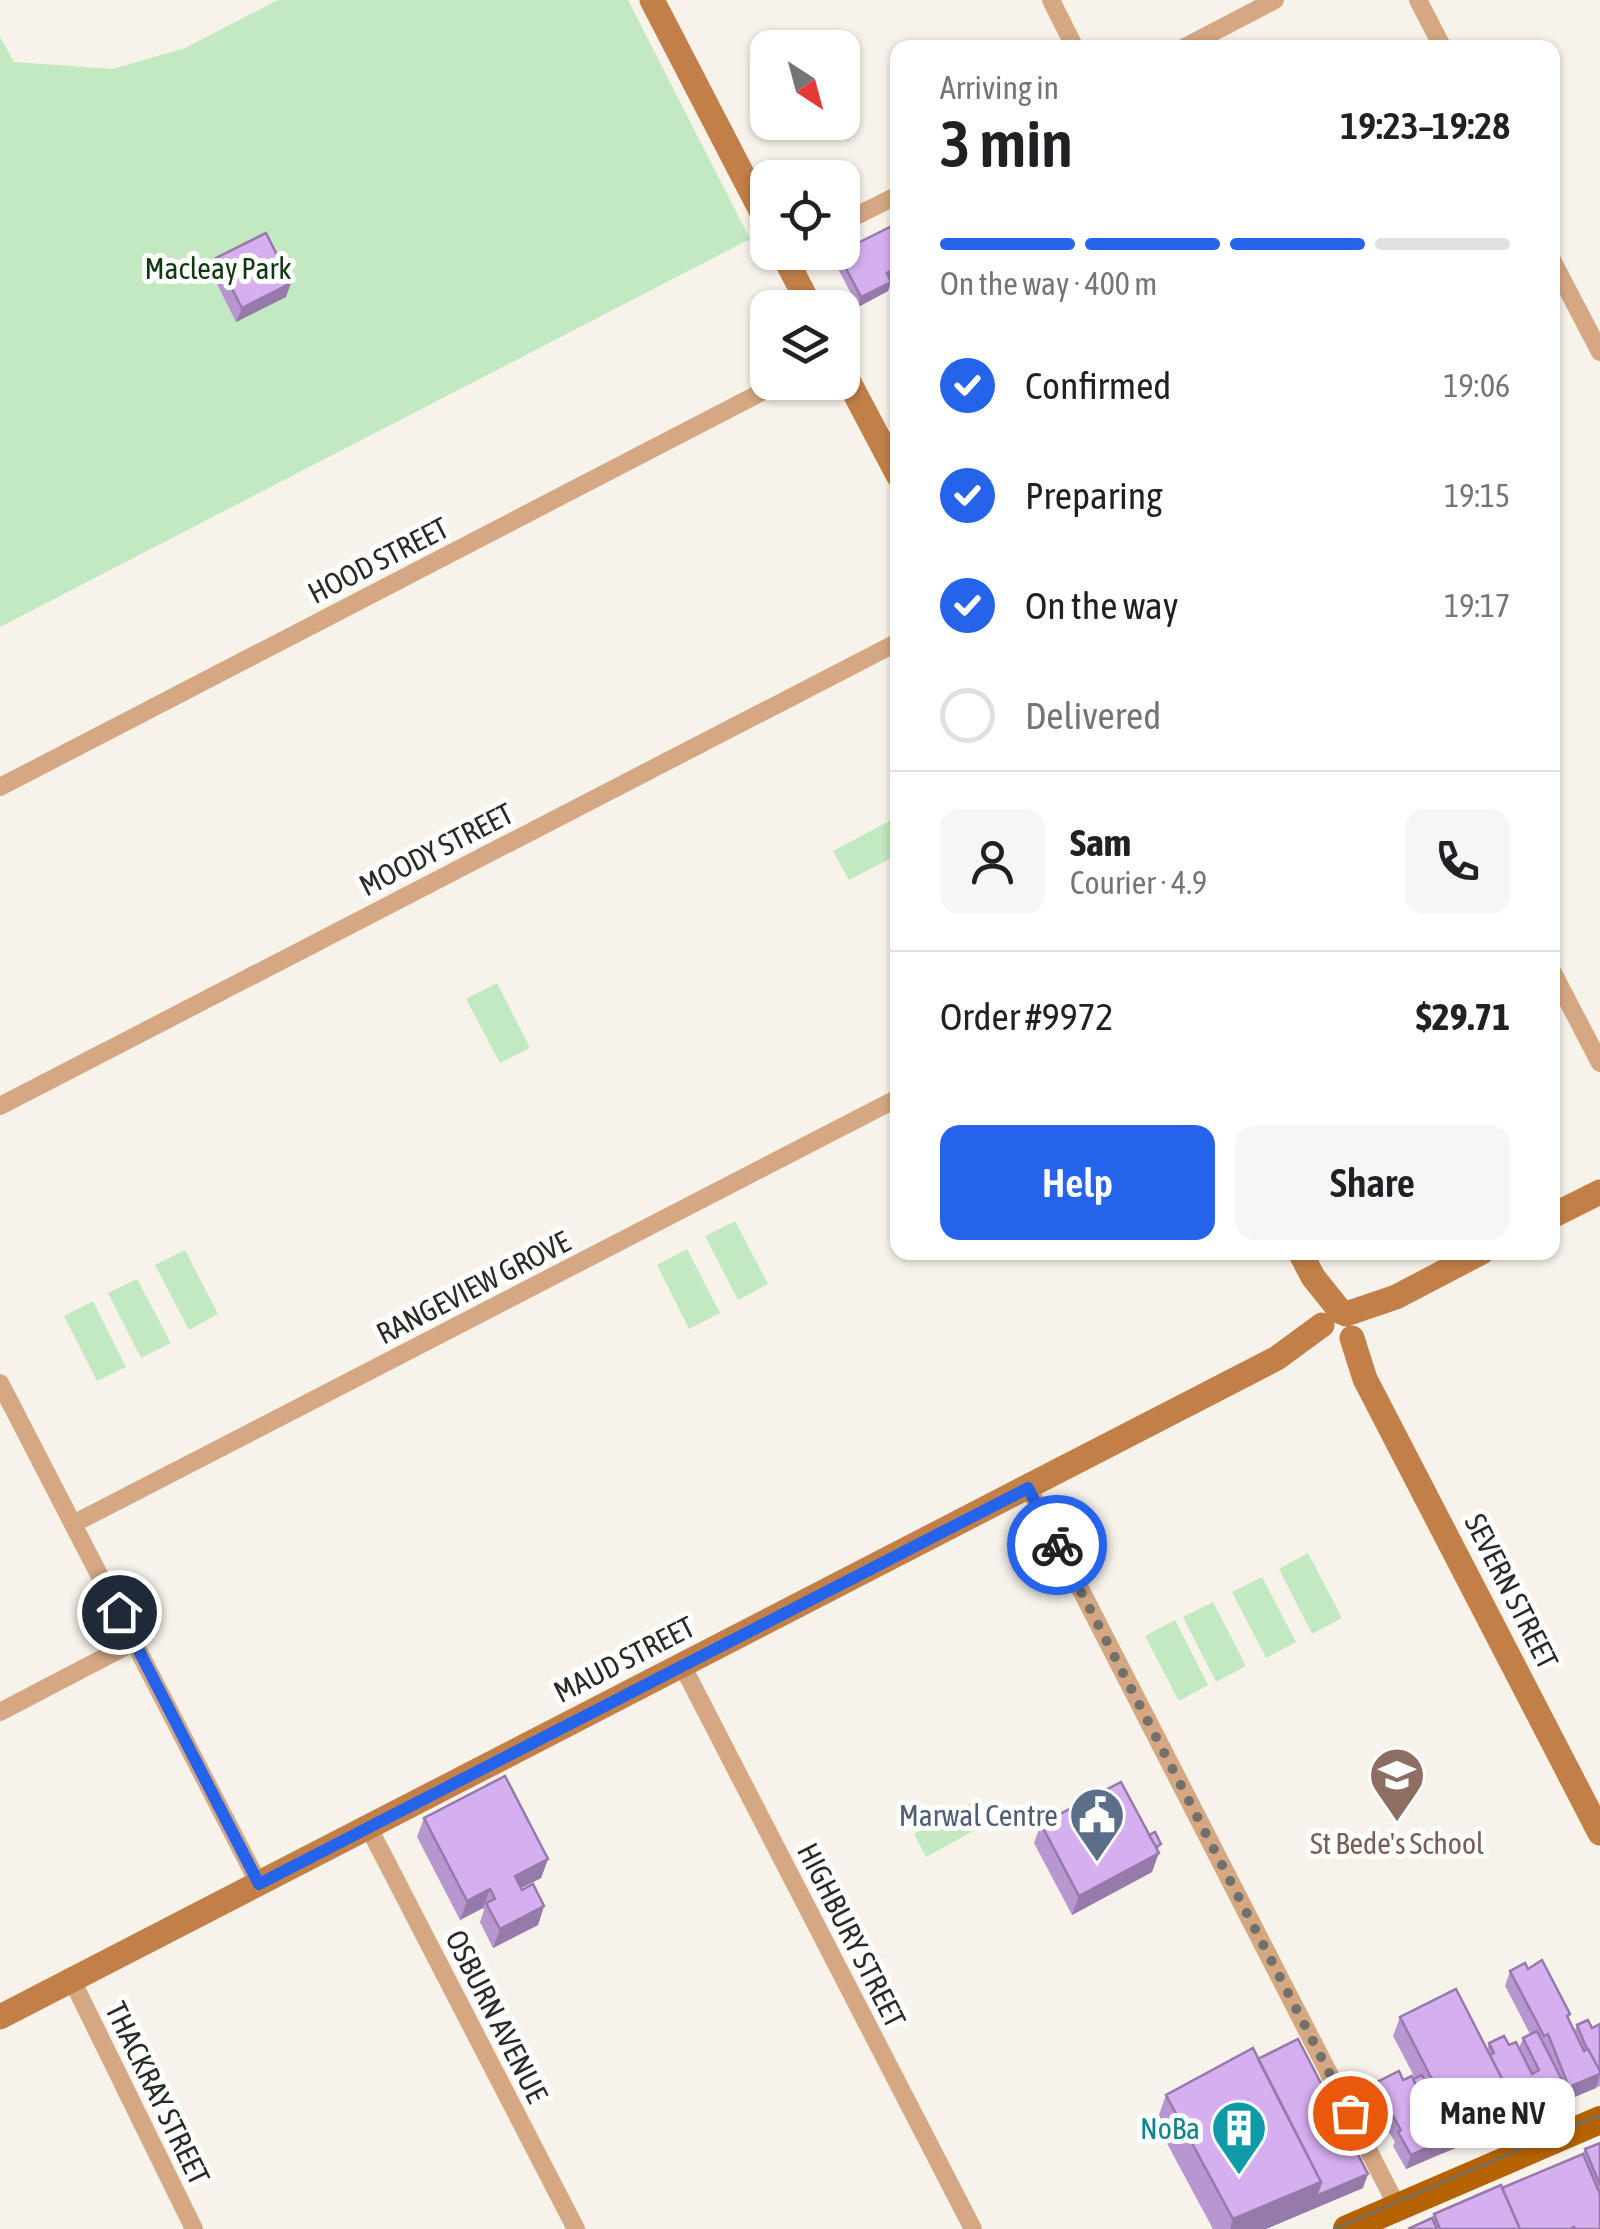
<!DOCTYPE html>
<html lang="en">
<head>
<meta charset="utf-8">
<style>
	:root { --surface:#fff; --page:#f6f6f6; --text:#202124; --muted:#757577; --line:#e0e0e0; --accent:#2563eb }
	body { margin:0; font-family:"Asap Condensed",sans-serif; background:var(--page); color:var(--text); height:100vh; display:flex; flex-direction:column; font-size:38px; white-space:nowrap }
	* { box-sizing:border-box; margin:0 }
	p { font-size:32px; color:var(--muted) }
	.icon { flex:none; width:55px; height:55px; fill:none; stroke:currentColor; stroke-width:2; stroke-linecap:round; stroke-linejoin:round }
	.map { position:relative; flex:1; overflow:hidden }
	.panel { position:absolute; left:890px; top:40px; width:670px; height:1220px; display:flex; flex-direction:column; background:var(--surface); border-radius:20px; box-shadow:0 2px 8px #0004 }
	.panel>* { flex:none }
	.needle { width:65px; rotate:144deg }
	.buttons { position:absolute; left:750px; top:30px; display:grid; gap:20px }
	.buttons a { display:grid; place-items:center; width:110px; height:110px; border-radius:20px; background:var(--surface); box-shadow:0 2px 8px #0004; font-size:50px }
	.pin { position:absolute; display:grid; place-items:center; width:85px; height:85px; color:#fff; margin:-42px; border:5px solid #fff; border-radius:50%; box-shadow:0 2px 10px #0007 }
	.courier { position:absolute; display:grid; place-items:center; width:100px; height:100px; margin:-50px; border:8px solid #2563eb; border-radius:50%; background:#fff; color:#222; box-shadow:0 2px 12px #0007 }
	.bubble { position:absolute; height:70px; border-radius:20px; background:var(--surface); box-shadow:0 2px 8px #0004; font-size:32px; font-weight:600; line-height:70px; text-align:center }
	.summary em { font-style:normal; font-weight:600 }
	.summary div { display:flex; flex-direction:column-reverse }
	.summary { display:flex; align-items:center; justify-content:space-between; height:170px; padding:0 50px }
	h1 { font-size:65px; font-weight:600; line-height:75px }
	.bar { display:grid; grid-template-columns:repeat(4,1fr); gap:15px 10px; align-content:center; height:120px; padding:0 50px }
	.bar i { height:12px; border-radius:8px; background:var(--line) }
	.bar .current { background:var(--accent) }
	.bar p { grid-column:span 4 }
	.line { display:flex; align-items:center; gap:25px; padding:0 50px; border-top:2px solid var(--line) }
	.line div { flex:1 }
	.round { display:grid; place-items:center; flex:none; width:105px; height:105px; border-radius:20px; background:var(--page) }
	ol { padding:0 50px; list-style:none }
	li { display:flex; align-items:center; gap:30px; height:110px }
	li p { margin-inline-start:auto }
	li .icon { padding:10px; border-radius:50%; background:var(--accent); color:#fff; stroke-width:4 }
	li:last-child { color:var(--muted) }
	li i { width:55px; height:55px; border:5px solid var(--line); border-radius:50% }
	.primary-button { display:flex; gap:20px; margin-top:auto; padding:20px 50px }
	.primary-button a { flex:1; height:115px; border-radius:20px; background:var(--accent); color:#fff; font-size:40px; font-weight:600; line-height:115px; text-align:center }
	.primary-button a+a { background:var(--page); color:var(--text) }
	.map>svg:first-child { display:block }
</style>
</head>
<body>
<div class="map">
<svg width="1600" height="2229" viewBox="0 0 1600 2229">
	<rect width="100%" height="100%" fill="#f7f3eb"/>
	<path fill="#c2e9c0" d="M278,0H628L750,239L0,627V37L14,62L113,69L185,48Z
		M897,817V855L849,880L833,851Z
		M497,983L530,1048L500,1063L466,999Z
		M735,1221L768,1284L738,1300L705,1236Z
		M687,1249L720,1313L689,1329L657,1265Z
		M185,1250L218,1314L189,1330L155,1265Z
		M137,1279L171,1343L141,1358L108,1293Z
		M93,1301L126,1367L97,1381L64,1316Z
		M1308,1553L1342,1618L1312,1634L1279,1569Z
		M1262,1577L1296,1642L1266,1658L1232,1592Z
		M1213,1602L1246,1666L1216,1682L1183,1617Z
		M1175,1620L1208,1685L1179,1701L1145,1636Z
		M978,1799L990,1822L926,1857L914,1834Z"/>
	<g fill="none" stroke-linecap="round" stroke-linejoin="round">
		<path stroke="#d5a783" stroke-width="18" d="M1051,0L1075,48
			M1418,0L1443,48
			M1183,48L1275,0
			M842,223L898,195
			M1552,260L1600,352
			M0,787L781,382
			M1552,971L1600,1063
			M0,1106L898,642
			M0,1383L259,1884
			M1028,1487L1397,2206
			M73,1524L898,1098
			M682,1665L973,2229
			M0,1712L134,1642
			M369,1828L576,2229
			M72,1980L194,2229"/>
		<path stroke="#c28048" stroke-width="25" d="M652,0L768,224
			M782,252L811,308
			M842,369L898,475
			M1552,1216L1600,1192
			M1300,1252L1313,1277L1341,1312
			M1346,1314L1396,1297L1482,1252
			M1352,1338L1365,1379L1600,1833
			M0,2017L1277,1358L1322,1325"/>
		<path stroke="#b46300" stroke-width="28" d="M1347,2229L1600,2120"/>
		<path stroke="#726f6b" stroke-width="2.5" d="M1334,2229L1600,2115"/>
	</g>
	<path fill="#b896cf" d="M838,253L890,280L888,291L858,307L835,263Z
		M216,258L286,297L236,322L211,272Z
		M424,1818L548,1859L541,1878L521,1888L544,1906L538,1925L493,1948L480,1922L484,1910L483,1908L460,1920L417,1837Z
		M1041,1824L1149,1835L1161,1844L1157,1850L1152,1872L1072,1915L1034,1843Z
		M1528,1969L1570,2014L1568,2020L1574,2032L1577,2025L1592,2028L1600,2024V2086L1406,2169L1393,2146L1395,2142L1374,2107L1375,2103L1372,2097L1377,2082L1415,2078L1393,2036L1400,2017L1487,2049L1489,2043L1519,2048L1523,2038L1530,2034L1505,1986L1510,1971Z
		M1258,2059L1363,2188L1266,2229H1213L1156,2123L1166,2095Z
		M1600,2143V2229H1408L1432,2218L1434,2214L1502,2188L1583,2154L1585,2149Z"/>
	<path fill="#967aa9" d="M898,268V276L884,283L887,273Z
		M891,282L888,291L858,307L861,297Z
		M291,283L286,297L236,322L242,308Z
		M1159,1853L1152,1872L1072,1915L1079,1896Z
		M548,1859L541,1878L508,1895L515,1876Z
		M490,1889L483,1908L460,1920L467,1901Z
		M544,1906L538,1925L493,1948L500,1929Z
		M1600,2074L1596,2088L1451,2150L1458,2130L1516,2106L1568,2092L1569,2087Z
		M1455,2140L1451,2150L1436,2156L1440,2147Z
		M1441,2142L1436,2156L1406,2169L1411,2155Z
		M1368,2174L1363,2188L1311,2210L1316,2196Z
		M1321,2182L1311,2210L1266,2229H1230L1233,2219Z"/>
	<path fill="#d6aff1" stroke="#967aa9" stroke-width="2.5" d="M898,223V268L887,273L891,282L861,297L838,253L842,252V251Z
		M266,233L291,283L242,308L216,258Z
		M505,1776L548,1859L515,1876L522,1890L533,1884L544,1906L500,1929L486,1903L495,1899L490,1889L467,1901L424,1818Z
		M1121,1782L1159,1853L1079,1896L1041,1824Z
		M1155,1832L1161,1844L1156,1847L1149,1835Z
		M1542,1960L1570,2014L1567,2016L1584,2051L1588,2049L1600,2071V2074L1569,2087L1548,2034L1544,2036L1510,1971L1525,1963L1528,1969Z
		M1456,1989L1516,2106L1458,2130L1400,2017Z
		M1588,2020L1592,2028L1600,2024V2071L1588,2049H1587L1577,2025Z
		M1537,2031L1568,2092L1513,2115L1516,2106L1490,2055L1494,2053L1489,2043L1504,2036L1509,2045L1516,2042L1532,2074L1539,2070L1523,2038Z
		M1298,2039L1368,2174L1316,2196L1321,2182L1258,2059Z
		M1253,2048L1321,2182L1233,2219L1166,2095Z
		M1399,2071L1403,2080L1412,2076L1441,2142L1411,2155L1398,2132L1401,2130L1379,2092L1382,2091L1377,2082Z
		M1422,2075L1455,2140L1440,2147L1441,2142L1413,2079Z
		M1600,2143V2185L1585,2149Z
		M1583,2154L1600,2194V2229H1575L1574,2227L1570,2229H1520L1502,2188Z
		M1501,2185L1520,2229H1440L1434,2214Z
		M1432,2218L1437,2229H1408Z"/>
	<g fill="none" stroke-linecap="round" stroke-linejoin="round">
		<path stroke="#72706c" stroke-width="10" stroke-dasharray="0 18" d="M1057,1545L1350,2113"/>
		<path stroke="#2563eb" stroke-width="12" d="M119,1612L259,1884L1028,1488L1057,1545"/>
	</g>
	<defs>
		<g id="school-pin" transform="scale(2.875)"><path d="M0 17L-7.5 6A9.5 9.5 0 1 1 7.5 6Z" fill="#8d6e63" stroke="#fff"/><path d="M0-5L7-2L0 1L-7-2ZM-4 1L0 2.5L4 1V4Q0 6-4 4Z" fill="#fff"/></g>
		<g id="civic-pin" transform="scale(2.875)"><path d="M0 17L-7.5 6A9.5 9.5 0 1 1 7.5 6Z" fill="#5c6f8a" stroke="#fff"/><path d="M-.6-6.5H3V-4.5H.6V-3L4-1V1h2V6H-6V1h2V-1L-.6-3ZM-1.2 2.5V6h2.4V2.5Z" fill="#fff"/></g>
		<g id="building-pin" transform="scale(2.875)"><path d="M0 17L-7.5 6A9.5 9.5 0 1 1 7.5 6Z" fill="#0f9aa8" stroke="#fff"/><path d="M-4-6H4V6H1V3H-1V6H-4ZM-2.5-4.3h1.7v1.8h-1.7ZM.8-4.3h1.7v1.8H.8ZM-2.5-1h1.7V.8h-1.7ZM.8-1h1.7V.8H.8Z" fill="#fff"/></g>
	</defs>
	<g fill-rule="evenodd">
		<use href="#school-pin" x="1397" y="1775"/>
		<use href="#civic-pin" x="1097" y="1815"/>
		<use href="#building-pin" x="1239" y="2128"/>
	</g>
	<g text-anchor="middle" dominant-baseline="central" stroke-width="10" stroke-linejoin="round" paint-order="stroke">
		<g font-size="30" fill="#103912" stroke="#fff">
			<text x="218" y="268">Macleay Park</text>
		</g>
		<g font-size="30" fill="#2b2a27" stroke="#fff">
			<text transform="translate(378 560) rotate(-27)">HOOD STREET</text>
			<text transform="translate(436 849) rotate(-27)">MOODY STREET</text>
			<text transform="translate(473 1287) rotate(-27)">RANGEVIEW GROVE</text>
			<text transform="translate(1512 1591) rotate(63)">SEVERN STREET</text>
			<text transform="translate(624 1659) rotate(-27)">MAUD STREET</text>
			<text transform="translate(852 1935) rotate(63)">HIGHBURY STREET</text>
			<text transform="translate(497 2016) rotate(63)">OSBURN AVENUE</text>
			<text transform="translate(158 2093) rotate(64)">THACKRAY STREET</text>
		</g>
		<g font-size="30" fill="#4e5e75" stroke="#fff" text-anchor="end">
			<text x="1058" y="1815">Marwal Centre</text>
		</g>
		<g font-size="30" fill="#785e54" stroke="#fff">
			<text x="1397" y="1843">St Bede's School</text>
		</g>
		<g font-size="30" fill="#0d838f" stroke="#fff" text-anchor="end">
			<text x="1200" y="2128">NoBa</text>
		</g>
	</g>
</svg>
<div class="buttons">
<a><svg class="needle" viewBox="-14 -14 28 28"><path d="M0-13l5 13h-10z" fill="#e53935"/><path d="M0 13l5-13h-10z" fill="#757577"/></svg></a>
<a><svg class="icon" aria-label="locate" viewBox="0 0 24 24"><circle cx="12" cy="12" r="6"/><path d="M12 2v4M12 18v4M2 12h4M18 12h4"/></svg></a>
<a><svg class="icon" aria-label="layers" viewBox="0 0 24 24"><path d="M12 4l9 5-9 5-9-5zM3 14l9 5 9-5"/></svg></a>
</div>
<div class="pin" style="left:1350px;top:2113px;background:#ea580c"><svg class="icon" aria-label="bag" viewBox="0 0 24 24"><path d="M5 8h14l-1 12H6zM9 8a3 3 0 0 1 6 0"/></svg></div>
<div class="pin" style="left:119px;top:1612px;background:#1f2937"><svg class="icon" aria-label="home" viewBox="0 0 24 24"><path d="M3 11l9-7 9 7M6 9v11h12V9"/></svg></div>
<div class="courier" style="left:1057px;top:1545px"><svg class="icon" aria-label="bike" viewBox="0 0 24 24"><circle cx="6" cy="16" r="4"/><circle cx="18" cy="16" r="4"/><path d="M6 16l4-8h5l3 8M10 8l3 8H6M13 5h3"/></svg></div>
<div class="bubble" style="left:1410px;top:2078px;width:165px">Mane NV</div>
<section class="panel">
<div class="summary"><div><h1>3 min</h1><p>Arriving in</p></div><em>19:23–19:28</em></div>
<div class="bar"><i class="current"></i><i class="current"></i><i class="current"></i><i></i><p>On the way · 400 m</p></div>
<ol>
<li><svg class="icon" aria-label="check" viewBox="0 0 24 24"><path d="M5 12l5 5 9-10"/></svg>Confirmed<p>19:06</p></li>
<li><svg class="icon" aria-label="check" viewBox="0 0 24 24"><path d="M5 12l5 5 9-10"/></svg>Preparing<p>19:15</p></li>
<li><svg class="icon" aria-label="check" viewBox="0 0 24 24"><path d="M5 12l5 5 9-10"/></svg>On the way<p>19:17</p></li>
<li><i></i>Delivered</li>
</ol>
<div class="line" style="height:180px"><a class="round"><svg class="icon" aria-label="person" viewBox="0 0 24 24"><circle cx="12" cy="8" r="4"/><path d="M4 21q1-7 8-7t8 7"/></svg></a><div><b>Sam</b><p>Courier · 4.9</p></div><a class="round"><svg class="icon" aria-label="phone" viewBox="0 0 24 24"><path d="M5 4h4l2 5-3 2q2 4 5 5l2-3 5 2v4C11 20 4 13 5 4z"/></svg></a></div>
<div class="line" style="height:130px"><div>Order #9972</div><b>$29.71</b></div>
<div class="primary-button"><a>Help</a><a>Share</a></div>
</section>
</div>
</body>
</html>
